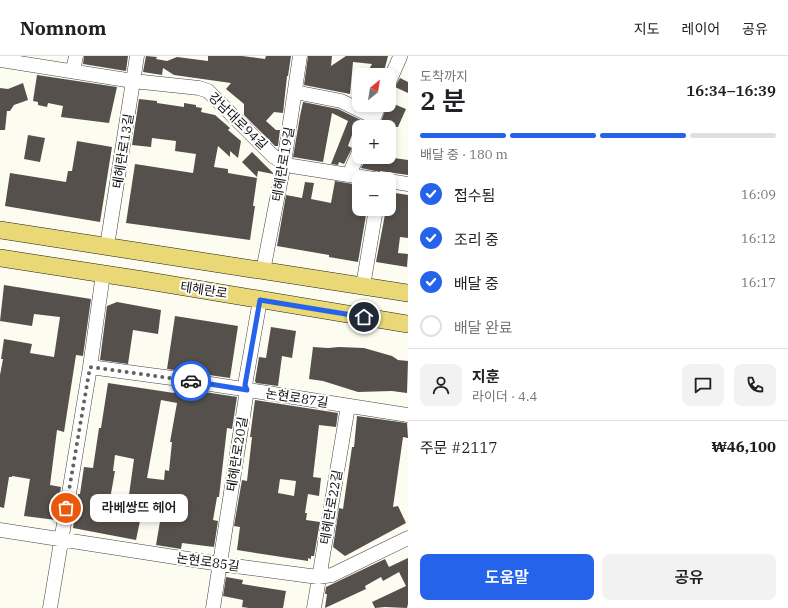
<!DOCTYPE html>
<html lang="ko">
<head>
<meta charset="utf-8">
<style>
	:root { --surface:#fff; --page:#f2f2f2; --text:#202124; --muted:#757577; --line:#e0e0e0; --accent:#2563eb }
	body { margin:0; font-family:"IBM Plex Serif","Noto Sans KR",serif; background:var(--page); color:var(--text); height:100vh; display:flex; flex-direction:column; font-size:15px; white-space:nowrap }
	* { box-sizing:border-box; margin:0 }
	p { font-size:13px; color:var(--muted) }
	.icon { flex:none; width:22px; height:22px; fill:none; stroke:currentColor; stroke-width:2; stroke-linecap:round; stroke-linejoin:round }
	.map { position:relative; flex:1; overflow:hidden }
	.panel { display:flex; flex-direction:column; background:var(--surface); width:380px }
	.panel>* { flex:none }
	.needle { width:26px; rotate:30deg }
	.buttons { position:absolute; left:352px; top:12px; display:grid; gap:8px }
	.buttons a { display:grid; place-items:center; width:44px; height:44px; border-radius:8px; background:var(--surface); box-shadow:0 2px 6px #0003; font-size:20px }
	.pin { position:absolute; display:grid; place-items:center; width:34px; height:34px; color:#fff; margin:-17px; border:2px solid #fff; border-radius:50%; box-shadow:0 1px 4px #0007 }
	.courier { position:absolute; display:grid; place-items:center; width:40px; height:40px; margin:-20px; border:3px solid #2563eb; border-radius:50%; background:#fff; color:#222; box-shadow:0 1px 5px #0007 }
	.bubble { position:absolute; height:28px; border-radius:8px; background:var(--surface); box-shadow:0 2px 6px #0003; font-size:13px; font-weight:600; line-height:28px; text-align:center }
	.overview em { font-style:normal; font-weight:600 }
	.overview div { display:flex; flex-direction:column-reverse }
	.overview { display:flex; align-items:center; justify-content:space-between; height:68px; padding:0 12px }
	h1 { font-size:26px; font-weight:600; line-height:30px }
	.bar { display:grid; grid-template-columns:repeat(4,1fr); gap:6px 4px; align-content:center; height:48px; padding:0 12px }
	.bar i { height:5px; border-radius:3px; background:var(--line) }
	.bar .selected { background:var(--accent) }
	.bar p { grid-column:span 4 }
	.line { display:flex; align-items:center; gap:10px; padding:0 12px; border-top:1px solid var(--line) }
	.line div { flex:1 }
	.round { display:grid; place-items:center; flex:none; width:42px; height:42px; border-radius:8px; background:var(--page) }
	ol { padding:0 12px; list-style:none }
	li { display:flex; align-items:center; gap:12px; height:44px }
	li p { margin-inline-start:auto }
	li .icon { padding:4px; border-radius:50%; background:var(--accent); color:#fff; stroke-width:4 }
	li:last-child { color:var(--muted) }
	li i { width:22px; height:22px; border:2px solid var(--line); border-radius:50% }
	.button { display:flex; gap:8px; margin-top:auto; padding:8px 12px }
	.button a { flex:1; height:46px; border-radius:8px; background:var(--accent); color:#fff; font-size:16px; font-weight:600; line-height:46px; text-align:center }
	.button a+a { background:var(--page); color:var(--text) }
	header { display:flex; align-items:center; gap:24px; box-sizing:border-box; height:56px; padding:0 20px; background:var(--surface); border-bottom:1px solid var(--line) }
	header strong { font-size:19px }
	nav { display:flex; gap:22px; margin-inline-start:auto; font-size:14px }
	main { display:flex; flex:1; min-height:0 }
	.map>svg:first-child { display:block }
</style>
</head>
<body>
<header>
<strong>Nomnom</strong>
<nav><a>지도</a><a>레이어</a><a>공유</a></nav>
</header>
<main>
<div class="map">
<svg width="408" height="552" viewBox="0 0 408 552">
	<rect width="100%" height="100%" fill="#fdfcf1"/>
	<path fill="#56504c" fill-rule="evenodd" d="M84,0H128L126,15L83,8Z
		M146,0L157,1L156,3L167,5L177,1L208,5V0H242L265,3L266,0H291L288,20H287L283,57L274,56L266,65L276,74H280L278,90H275L244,59V48L226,33L231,27L174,19L163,12L162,19L143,16Z
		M308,0H332L331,10L346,0H388L383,19H366L372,8L353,6L350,38L304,29Z
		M37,19L117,31L109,67L61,61L63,50L48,47L47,51L38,49V46L33,45Z
		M400,22L408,26V37L395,31Z
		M23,27L28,44L14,49L10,55H7L5,74H0V32L8,33Z
		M139,43L157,45V47L184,51V47L196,49V51L202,52L201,56L215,59L230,72L228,74L241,85L238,102L230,95V101L218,90L214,111L228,113V117L257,122L253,150H255L250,184L126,167L135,108L193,117L196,98L175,95L176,85L152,82L151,91L132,89Z
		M303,46L338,53L363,65L362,71L356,68L348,90L352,92L344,108L339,106L338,109L331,108L348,65L332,57L323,106L293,101L300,60Z
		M389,46L406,53L398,71H379L387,49H389Z
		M28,79L45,82L40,106L24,103Z
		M77,85L112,91L100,166L5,150L10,117L66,126L68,115H72Z
		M252,96L273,117V118L258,115L257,121L242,106Z
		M387,101L408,104V119L380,115V116L361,112L366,102L387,105Z
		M335,125L359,129V153H367L358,206L329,201V199L277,190L286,139L302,142L305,126L314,127L311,143L331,147Z
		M389,136L408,139V182L400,181L398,197L408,198L407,211L376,206L386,153H389Z
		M4,229L91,243L83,300L76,299L64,376L57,374L50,429L61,431L56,464L24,460L30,423L12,420V421H9L4,452L0,451V319L3,303H1L4,283L32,288L30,297L54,301L60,261L34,258L32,270L0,265Z
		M117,246L161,254L158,278L133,274L128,308L100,304L107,250Z
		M175,260L238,270L230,322L167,313Z
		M271,271L296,275L292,302L282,300L278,330L256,327L255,325L259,301L266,302Z
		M313,291L328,292L339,291L364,292L392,300L398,304L408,305L407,337L392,335L358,336L323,325L309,323Z
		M108,327L174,337L175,333L179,334V332L237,341L232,373L227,372L219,441H217L213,464L218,465L214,491L182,487L181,493L156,489L162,454L159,453L160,443L145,441L136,484L73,472L78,438H80L84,411L93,412L99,372H101ZM161,344L177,347L170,386H172L169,415L165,414L164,424L147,422ZM115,399L134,403L128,446L110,443L115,415H113Z
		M255,344L338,357L336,371L319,369L313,421L321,422L319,440L308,438L305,457H307L306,464L320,466L314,500H311V503L308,502V505L237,494L240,471L234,470L242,424L247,425L252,381H250ZM280,423L296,425L294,440L278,437Z
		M357,360L407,367L408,382L403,381L393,451L398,450L406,467L345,500L333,491L339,452L343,453L352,391H354Z
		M408,502V548L407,552L385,551L375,552L372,546L406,530L399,516L383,525L381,521L365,530L366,533L325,552L327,538H325L326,531L385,503L389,511Z
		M226,521L243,524L242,528L286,535L283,552H249L242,551L243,544L223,540Z"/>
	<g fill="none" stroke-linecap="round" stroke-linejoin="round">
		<g stroke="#414141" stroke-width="15">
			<path id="minor" d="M0,4L133,25L199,32L208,35L273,100L284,107L292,110L374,123
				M73,15L76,0
				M389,26L400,1
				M295,36L341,45L374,61
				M370,71L379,49
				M349,119L359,96
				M389,125L408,128
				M107,190L137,0
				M263,215L284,107L300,0
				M363,230L376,153
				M90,311L172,322L408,359
				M0,474L220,508L318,521L332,519L408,482
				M50,552L90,311L103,218
				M213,552L247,334L245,329L260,244
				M314,552L348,350"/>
		</g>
		<g stroke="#1f1f1f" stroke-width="18">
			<path id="major" d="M0,174L408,237
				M0,202L143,224L408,268"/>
		</g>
		<use href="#minor" stroke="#fff" stroke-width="14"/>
		<use href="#major" stroke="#e9d875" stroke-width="17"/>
	</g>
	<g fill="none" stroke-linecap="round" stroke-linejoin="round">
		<path stroke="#62615d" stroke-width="4" stroke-dasharray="0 7.2" d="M66,452L90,311L191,325"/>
		<path stroke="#2563eb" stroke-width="5" d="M191,325L247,334L245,329L260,244L364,261"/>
	</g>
	<g text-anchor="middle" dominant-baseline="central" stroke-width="4" stroke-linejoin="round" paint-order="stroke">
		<g font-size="13" fill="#0e0e0e" stroke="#fff">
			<text transform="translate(238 65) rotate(44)">강남대로94길</text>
			<text transform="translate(123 95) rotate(-81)">테헤란로13길</text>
			<text transform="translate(283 108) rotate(-80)">테헤란로19길</text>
			<text transform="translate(204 234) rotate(9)">테헤란로</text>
			<text transform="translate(297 342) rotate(9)">논현로87길</text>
			<text transform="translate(237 398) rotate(-81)">테헤란로20길</text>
			<text transform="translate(331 451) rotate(-80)">테헤란로22길</text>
			<text transform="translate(208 506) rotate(8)">논현로85길</text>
		</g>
	</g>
</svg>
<div class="buttons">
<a><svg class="needle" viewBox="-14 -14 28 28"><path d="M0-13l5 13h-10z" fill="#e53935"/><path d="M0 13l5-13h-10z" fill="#757577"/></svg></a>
<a>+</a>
<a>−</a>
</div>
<div class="pin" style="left:66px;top:452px;background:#ea580c"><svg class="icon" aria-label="bag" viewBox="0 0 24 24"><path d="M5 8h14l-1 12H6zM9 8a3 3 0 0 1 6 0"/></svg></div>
<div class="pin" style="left:364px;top:261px;background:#1f2937"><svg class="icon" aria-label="home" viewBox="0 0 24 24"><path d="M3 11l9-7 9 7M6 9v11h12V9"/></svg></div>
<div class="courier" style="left:191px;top:325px"><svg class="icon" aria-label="car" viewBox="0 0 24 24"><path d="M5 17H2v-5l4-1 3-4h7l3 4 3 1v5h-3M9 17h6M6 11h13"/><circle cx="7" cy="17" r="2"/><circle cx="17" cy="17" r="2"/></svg></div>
<div class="bubble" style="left:90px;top:438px;width:98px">라베쌍뜨 헤어</div>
</div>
<section class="panel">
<div class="overview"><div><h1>2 분</h1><p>도착까지</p></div><em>16:34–16:39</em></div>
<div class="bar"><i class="selected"></i><i class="selected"></i><i class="selected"></i><i></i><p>배달 중 · 180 m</p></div>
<ol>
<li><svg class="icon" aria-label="check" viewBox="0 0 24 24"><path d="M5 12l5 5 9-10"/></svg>접수됨<p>16:09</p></li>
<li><svg class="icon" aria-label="check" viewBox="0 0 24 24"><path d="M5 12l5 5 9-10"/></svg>조리 중<p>16:12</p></li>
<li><svg class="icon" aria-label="check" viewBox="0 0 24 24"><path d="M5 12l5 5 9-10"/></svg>배달 중<p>16:17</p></li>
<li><i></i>배달 완료</li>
</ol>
<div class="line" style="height:72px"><a class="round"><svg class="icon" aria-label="person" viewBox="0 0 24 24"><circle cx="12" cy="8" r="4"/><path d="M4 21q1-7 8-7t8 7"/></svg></a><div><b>지훈</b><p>라이더 · 4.4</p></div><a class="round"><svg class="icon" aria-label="chat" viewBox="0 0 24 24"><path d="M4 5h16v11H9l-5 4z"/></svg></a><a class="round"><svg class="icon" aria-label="phone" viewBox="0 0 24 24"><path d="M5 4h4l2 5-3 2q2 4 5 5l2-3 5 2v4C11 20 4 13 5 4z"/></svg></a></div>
<div class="line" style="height:52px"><div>주문 #2117</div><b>₩46,100</b></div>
<div class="button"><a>도움말</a><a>공유</a></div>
</section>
</main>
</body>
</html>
